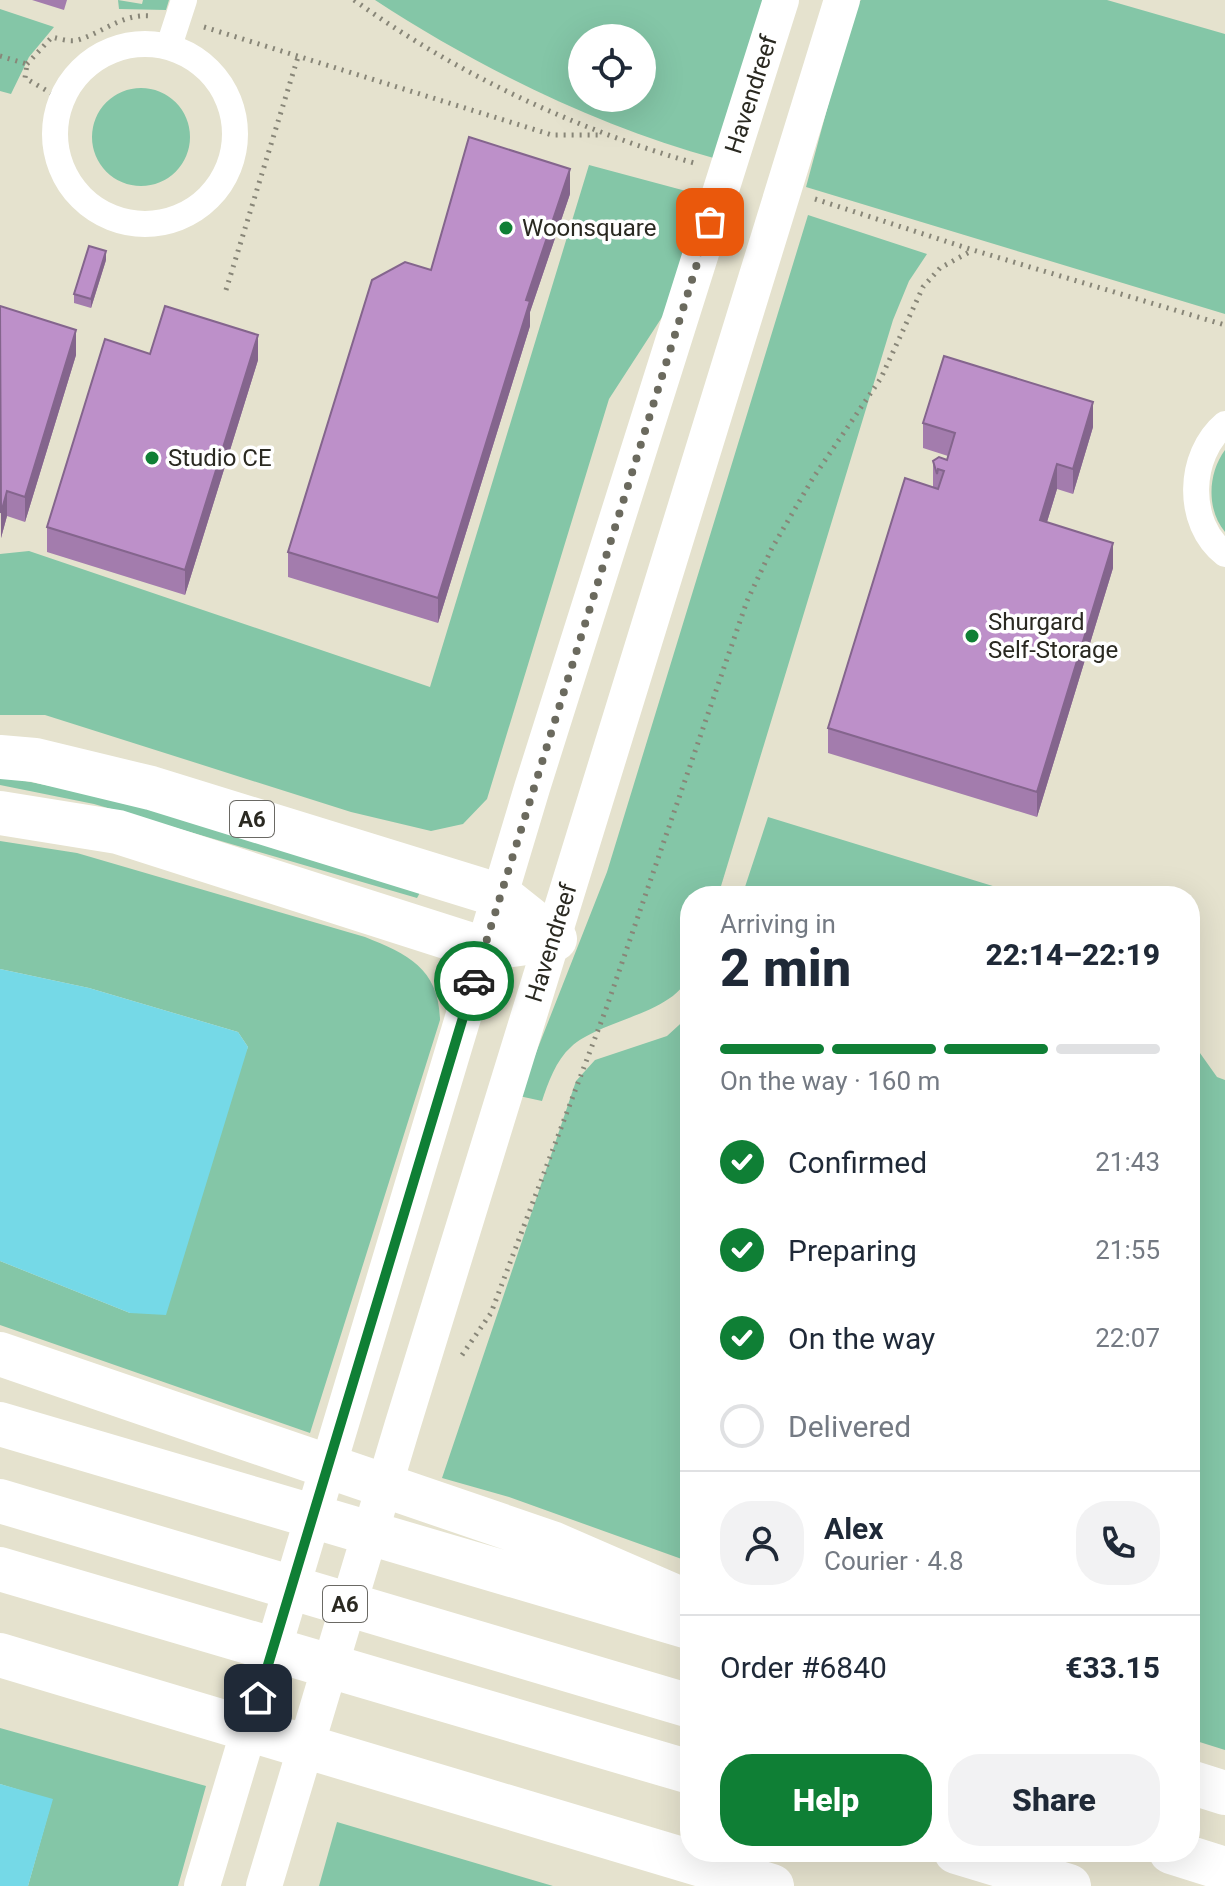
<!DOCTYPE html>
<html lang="en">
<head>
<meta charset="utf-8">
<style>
	:root { --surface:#fff; --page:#f2f2f3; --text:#1f2937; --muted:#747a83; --line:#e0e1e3; --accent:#0f7f35 }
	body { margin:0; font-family:Roboto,sans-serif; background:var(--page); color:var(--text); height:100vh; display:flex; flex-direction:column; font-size:30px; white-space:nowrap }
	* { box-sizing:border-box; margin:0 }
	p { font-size:26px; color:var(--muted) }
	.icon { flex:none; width:44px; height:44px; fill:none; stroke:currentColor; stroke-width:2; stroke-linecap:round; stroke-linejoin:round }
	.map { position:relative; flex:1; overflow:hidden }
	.side { position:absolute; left:680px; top:886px; width:520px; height:976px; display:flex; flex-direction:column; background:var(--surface); border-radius:32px; box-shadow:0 8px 32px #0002 }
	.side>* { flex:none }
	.controls { position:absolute; left:568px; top:24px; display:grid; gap:16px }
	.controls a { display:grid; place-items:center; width:88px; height:88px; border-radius:50%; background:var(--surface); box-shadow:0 8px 32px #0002; font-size:40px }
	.pin { position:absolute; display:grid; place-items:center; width:68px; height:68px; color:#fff; margin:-34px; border-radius:16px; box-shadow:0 4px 12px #0006 }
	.courier { position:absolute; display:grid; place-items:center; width:80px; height:80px; margin:-40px; border:6px solid #0f7f35; border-radius:50%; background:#fff; color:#222; box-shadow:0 2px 10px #0007 }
	.summary em { font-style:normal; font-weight:800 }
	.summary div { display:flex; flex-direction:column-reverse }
	.summary { display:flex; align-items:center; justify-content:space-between; height:136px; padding:0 40px }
	h1 { font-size:52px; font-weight:800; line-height:60px }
	.bar { display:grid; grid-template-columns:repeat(4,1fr); gap:12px 8px; align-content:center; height:96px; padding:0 40px }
	.bar i { height:10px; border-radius:6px; background:var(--line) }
	.bar .active { background:var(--accent) }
	.bar p { grid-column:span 4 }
	.line { display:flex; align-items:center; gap:20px; padding:0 40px; border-top:2px solid var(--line) }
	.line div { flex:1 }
	.round { display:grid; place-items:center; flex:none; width:84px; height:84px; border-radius:32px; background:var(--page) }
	ol { padding:0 40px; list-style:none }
	li { display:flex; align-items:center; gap:24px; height:88px }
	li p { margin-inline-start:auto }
	li .icon { padding:8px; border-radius:50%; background:var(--accent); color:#fff; stroke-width:4 }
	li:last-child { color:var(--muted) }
	li i { width:44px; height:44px; border:4px solid var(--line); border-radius:50% }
	.cta { display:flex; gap:16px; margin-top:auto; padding:16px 40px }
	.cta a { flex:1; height:92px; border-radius:32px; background:var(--accent); color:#fff; font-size:32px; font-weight:800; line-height:92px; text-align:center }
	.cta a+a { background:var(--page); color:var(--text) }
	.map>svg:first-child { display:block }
</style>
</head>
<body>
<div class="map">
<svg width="1225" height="1886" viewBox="0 0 1225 1886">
	<rect width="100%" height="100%" fill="#e5e2ce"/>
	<path fill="#84c6a7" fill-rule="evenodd" d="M118,0L142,4L143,0H169L166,10L119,9Z
		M375,0H765L717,159C597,126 479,68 375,0ZM582,38H642V98H582Z
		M861,0H1107L1225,34V314L806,187L854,9Z
		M0,9L54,27L29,57L11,94L0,91Z
		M92 137a49 49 0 1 1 98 0a49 49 0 1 1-98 0Z
		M589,165L686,191L694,224L666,311L609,399L487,799L463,824L431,831L351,812L45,715H0V554L29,551L430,687Z
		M808,215L927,254L909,281L893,320L718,896H690C690,919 694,947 690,970C683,1013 600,1019 571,1047C556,1060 548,1083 542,1101L519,1096L607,872Z
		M1225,450V532C1206,509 1208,473 1225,450Z
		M0,776L157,807L422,889L417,898L94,804L0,785Z
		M768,817L1025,896H742Z
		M0,841L77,853L365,937C408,954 439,969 440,1020L310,1433L0,1325V1261L130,1313L248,1047L238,1032L89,988L0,969Z
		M690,1015V1562L509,1497L442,1478L576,1081L595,1060L667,1036Z
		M1190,1039L1217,1077L1225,1080V1750L1190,1739Z
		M0,1728L206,1786L178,1886H28L52,1800L0,1784Z
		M337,1822L553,1886H319Z"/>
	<path fill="#75d9e7" d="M0,969L89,988L238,1032L248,1047L166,1315L130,1313L0,1261Z
		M0,1784L53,1799L28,1886H0Z"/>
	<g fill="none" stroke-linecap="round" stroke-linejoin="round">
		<path stroke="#888678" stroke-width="5" stroke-dasharray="2 6" stroke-linecap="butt" d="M354,0C457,74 572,128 694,163
			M204,27L552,135H602
			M0,56L27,64L25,78L61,99
			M27,64L52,37C60,39 70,42 78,40C104,32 123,13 152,16
			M815,199L973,250L1225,325
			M226,290L298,57
			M462,1355L491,1313L606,1009L747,601L772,548L813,478L881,378L923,287L940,268L973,250"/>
		<path stroke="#fff" stroke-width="26" d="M55 134a90 90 0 1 1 180 0a90 90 0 1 1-180 0Z
			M169,46L184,0
			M1225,424C1188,455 1185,523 1225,554"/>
		<g stroke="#fff" stroke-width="36">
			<path id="s1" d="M202,1886L532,788L781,0"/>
			<path id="s2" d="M264,1886L402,1427L842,0"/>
		</g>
		<path stroke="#fff" stroke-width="44" d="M0,757L35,760L151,788L501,896L555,939
			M0,813L118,832L484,949L555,939
			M0,1354L552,1543L690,1603
			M0,1424L688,1627
			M0,1501L690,1706
			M0,1569L690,1772
			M0,1655L772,1886
			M1190,1782L1225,1793
			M956,1852L1069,1886
			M1171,1852L1225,1869"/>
	</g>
	<path fill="#a37cad" d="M32,0H67L64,10Z
		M570,194L530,312V326L438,623L288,577V552L431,270Z
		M106,260L91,308L74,303V294Z
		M0,306L76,355L25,522L7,516L1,538Z
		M150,354L258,360L185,595L47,552V527Z
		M923,423L1093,427L1073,494L1057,489L1047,522L1113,568L1037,817L828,753V728L933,487V461L947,460L948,456L923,448Z"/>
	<path fill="#84658d" d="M570,169V194L530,312V326L438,623V598L526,300Z
		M106,251V260L91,308V299Z
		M76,330V355L25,522V497Z
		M258,335V360L185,595V570Z
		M1093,402V427L1073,494V469Z
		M1057,464V489L1040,545V520Z
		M7,491V516L1,538V513Z
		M1113,543V568L1037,817V792Z"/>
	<path fill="#bd90c9" stroke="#84658d" stroke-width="2" d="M469,137L570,169L526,300L530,301L438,598L288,552L372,280L405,262L431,270Z
		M89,246L106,251L91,299L74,294Z
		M0,306L76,330L25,497L7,491L1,513Z
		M165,306L258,335L185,570L47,527L105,339L150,354Z
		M944,356L1093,402L1073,469L1057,464L1040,520L1113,543L1037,792L828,728L905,478L938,489L944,471L938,469L937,474L933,461L939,457L947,460L955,433L923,423Z"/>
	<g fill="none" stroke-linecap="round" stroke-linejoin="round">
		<path stroke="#6b6a5e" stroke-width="8" stroke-dasharray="0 14.4" d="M474,981L710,222"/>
		<path stroke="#0f7f35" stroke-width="10" d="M258,1698L474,981"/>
	</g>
	<g fill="#0f7f35" stroke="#fff" stroke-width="3">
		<circle cx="506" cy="228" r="8"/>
		<circle cx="152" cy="458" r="8"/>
		<circle cx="972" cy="636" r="8"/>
	</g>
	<g text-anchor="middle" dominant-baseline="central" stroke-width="7" stroke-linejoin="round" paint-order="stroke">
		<g fill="#fff" stroke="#6a6964" stroke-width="2">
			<rect x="230" y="801" width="44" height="36" rx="6"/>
			<rect x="323" y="1586" width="44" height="36" rx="6"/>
		</g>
		<g font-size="22" font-weight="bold" fill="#2a2921">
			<text x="252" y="819">A6</text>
			<text x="345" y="1604">A6</text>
		</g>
		<g font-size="24" fill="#2a2921" stroke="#fff">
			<text stroke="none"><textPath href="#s1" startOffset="1874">Havendreef</textPath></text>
			<text stroke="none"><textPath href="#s2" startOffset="986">Havendreef</textPath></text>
		</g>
		<g font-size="24" fill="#2a2921" stroke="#fff" text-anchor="start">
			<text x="522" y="228">Woonsquare</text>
			<text x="168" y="458">Studio CE</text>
			<text x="988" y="622">Shurgard<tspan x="988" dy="28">Self-Storage</tspan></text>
		</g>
	</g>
</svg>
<div class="controls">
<a><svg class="icon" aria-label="locate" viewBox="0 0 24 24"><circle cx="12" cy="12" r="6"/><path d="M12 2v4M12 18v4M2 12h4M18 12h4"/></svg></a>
</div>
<div class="pin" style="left:710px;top:222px;background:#ea580c"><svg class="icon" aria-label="bag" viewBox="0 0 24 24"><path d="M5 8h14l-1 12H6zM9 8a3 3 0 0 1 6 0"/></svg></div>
<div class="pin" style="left:258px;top:1698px;background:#1f2937"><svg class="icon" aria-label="home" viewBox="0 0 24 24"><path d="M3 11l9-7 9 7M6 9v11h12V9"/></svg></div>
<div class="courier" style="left:474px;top:981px"><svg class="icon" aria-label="car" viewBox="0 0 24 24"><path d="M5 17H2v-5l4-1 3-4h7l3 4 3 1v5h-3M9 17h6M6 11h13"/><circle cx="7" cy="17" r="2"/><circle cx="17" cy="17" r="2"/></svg></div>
<section class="side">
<div class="summary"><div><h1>2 min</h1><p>Arriving in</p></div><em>22:14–22:19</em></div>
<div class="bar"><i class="active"></i><i class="active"></i><i class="active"></i><i></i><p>On the way · 160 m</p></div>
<ol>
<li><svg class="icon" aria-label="check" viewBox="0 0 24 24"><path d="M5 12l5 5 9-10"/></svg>Confirmed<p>21:43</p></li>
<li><svg class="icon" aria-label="check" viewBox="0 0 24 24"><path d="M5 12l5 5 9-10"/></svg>Preparing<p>21:55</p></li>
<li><svg class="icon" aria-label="check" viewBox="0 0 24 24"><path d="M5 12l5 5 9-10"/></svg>On the way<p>22:07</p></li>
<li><i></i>Delivered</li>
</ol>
<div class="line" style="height:144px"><a class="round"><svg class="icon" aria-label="person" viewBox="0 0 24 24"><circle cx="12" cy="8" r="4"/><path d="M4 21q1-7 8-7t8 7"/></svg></a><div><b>Alex</b><p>Courier · 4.8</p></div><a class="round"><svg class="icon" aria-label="phone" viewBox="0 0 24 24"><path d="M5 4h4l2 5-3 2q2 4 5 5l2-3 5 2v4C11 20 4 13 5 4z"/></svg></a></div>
<div class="line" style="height:104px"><div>Order #6840</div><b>€33.15</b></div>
<div class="cta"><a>Help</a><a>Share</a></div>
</section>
</div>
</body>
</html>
